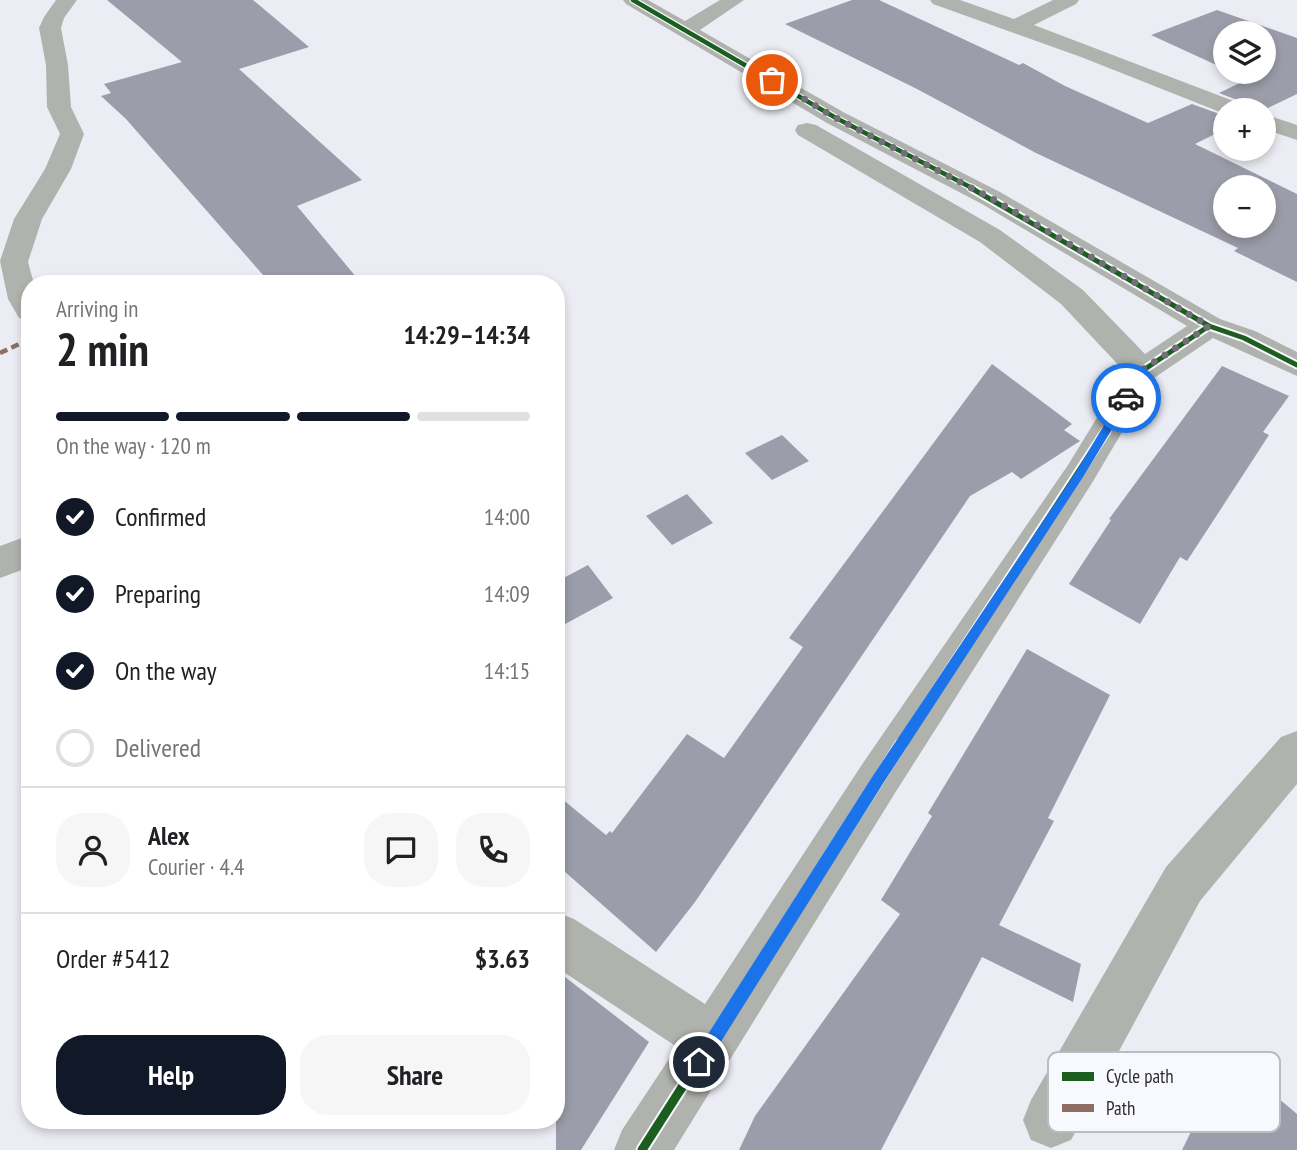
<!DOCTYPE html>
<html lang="en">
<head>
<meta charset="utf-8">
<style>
	:root { --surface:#fff; --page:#f6f6f6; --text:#202124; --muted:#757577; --line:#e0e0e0; --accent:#111827 }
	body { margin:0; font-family:"PT Sans Narrow",sans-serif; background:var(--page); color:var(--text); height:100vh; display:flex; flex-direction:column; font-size:26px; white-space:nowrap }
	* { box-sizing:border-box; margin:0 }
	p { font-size:23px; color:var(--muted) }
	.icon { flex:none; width:38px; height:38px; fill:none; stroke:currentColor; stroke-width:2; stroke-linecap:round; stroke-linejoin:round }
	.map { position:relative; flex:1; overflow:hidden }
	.panel { position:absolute; left:21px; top:275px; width:544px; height:854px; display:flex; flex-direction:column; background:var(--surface); border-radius:28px; box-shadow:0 4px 10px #0003 }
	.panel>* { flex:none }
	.controls { position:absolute; left:1213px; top:21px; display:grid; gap:14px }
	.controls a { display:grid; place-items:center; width:63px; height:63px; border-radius:50%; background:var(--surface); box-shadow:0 4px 10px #0003; font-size:35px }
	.pin { position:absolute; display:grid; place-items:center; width:60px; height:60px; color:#fff; margin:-30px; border:4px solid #fff; border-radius:50%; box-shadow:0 2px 7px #0007 }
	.courier { position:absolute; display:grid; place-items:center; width:70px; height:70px; margin:-35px; border:5px solid #1a73e8; border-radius:50%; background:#fff; color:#222; box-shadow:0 2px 9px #0007 }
	.headline em { font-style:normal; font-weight:700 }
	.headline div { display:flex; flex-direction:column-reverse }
	.headline { display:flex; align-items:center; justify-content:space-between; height:119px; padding:0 35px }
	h1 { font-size:46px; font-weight:700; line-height:52px }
	.bar { display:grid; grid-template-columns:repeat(4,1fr); gap:10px 7px; align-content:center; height:84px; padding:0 35px }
	.bar i { height:9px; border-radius:5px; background:var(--line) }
	.bar .on { background:var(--accent) }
	.bar p { grid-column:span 4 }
	.line { display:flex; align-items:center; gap:18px; padding:0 35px; border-top:2px solid var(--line) }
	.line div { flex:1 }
	.round { display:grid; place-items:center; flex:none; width:74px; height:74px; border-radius:28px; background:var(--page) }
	ol { padding:0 35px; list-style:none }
	li { display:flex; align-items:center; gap:21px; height:77px }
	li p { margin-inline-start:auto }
	li .icon { padding:7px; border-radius:50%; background:var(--accent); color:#fff; stroke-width:4 }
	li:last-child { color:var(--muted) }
	li i { width:38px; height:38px; border:4px solid var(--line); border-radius:50% }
	.button { display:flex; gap:14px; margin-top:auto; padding:14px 35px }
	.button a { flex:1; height:80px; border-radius:28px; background:var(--accent); color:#fff; font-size:28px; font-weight:700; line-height:80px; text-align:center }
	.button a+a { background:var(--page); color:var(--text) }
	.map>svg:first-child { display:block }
</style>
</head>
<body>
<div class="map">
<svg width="1297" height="1150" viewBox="0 0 1297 1150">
	<rect width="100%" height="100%" fill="#ecedf4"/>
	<path fill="#9c9daa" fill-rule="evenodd" d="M107,0H253L309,47L239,69L362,180L297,206L362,284H271L126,119L101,96L111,93L104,84L182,62Z
		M852,0H879L1019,65L1023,63L1065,86L1148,123L1192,104L1225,116V129L1195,144L1297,194V282L1234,251L1238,248L1036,153L917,89L785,24ZM1225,187H1264V226H1225Z
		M1217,10L1297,38V94L1264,110H1251L1245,103L1219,93L1248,79L1231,72H1264V33H1225V69L1151,35Z
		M992,364L1072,424L1064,430L1080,441L1021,479L1012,472L970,496L695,902L656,952L556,864V794L606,835L610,831L612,833L687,734L724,758L803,647L789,638Z
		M1222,366L1289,396L1263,432L1269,435L1187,561L1180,557L1140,624L1069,584L1111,520L1109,519Z
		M782,435L809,461L772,480L745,453Z
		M687,494L713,523L672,545L646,516Z
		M588,565L613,598L556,629V582Z
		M1027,649L1110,695L1048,818L1054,821L999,925L1081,964L1073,1002L982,957L881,1150H739L755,1116L900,914L881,900L932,816L928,813Z
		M556,970L649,1042L581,1150H556Z
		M1213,1087L1266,1088L1297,1114V1150H1182Z"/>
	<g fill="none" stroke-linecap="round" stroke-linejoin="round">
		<path fill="#b0b2ae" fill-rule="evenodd" d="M56,0H77L64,18L61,28L68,65L71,107L84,134L71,169L42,219L28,262L34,284H30V321L19,318L8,299L0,261L14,219L45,169L60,134L47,107L46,65L39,28L44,17Z
			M623,0H648L685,21L720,0H744L700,30L845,113L1000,192L1220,319L1255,331L1297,352V376L1213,338L1154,378L1092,483L895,793L674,1150H614L622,1130L677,1047L556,967V912L574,919L705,1004L863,763L1068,465L1125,372L1061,304L980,242L798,135L795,130L798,125L807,123L816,125L1000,230L1083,290L1145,354L1187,326L982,204L827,123L626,4Z
			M930,0H960L1014,19L1053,0H1079L1076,4L1034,25L1244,105L1248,110H1225V114L1081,57L933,4Z
			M1264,114L1297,125V140L1264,129Z
			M30,535V567L0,578V546Z
			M1297,731V784L1200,901L1071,1140L1051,1148L1031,1140L1023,1120L1031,1100L1166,867L1281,737Z"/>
		<path stroke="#8d6e63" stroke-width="4.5" stroke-dasharray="8 4.5" stroke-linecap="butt" d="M0,353L30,339"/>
		<g stroke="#f8f9fe" stroke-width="7">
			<path id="cycleway-far3" d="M633,0L836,118L974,189"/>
		</g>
		<g stroke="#f8f9fe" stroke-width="9">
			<path id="cycleway-far2" d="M971,188L1209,326L1244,338L1297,365
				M1105,433L1142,371L1209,326"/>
		</g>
		<g stroke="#f8f9fe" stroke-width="11">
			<path id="cycleway-far1" d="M900,746L1106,431"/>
		</g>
		<g stroke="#f8f9fe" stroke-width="13">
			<path id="cycleway" d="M642,1150L901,744"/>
		</g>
		<use href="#cycleway-far3" stroke="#1b5e20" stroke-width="4.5"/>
		<use href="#cycleway-far2" stroke="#1b5e20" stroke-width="5"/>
		<use href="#cycleway-far1" stroke="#1b5e20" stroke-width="7"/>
		<use href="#cycleway" stroke="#1b5e20" stroke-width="9"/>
	</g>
	<path fill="#1a73e8" d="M1126,394L1131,398L1083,477L884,782L705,1067L699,1070L694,1067L691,1062L694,1056L874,774L1076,472L1122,395Z"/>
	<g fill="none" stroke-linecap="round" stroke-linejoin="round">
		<path stroke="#707076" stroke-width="7" stroke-dasharray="0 12.6" d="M772,80L836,118L991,198L1209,326L1142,370L1126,398"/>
	</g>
	<rect x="1048" y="1052" width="232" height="80" rx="10" fill="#f8f9fe" stroke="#bbbcc1" stroke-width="2"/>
	<rect x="1062" y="1072" width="32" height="9" fill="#1b5e20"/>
	<rect x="1062" y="1104" width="32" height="8" fill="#8d6e63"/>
	<g font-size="19" fill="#2d2d32">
		<text x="1106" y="1083">Cycle path</text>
		<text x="1106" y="1115">Path</text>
	</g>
</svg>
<div class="controls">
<a><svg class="icon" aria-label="layers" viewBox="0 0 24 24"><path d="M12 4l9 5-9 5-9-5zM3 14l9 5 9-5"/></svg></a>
<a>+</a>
<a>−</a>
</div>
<div class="pin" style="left:772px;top:80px;background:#ea580c"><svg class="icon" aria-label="bag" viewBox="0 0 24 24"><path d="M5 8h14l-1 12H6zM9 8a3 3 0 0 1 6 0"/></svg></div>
<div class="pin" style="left:699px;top:1062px;background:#1f2937"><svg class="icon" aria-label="home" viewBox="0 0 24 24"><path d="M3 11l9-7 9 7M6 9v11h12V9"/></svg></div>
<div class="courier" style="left:1126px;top:398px"><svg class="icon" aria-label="car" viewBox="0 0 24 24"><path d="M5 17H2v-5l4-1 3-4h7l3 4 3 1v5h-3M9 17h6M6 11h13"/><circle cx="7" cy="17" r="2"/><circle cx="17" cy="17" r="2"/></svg></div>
<section class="panel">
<div class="headline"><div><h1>2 min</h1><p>Arriving in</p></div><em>14:29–14:34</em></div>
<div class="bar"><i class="on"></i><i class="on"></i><i class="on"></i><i></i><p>On the way · 120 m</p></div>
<ol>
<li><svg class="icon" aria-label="check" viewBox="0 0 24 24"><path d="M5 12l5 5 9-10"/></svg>Confirmed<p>14:00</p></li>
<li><svg class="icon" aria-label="check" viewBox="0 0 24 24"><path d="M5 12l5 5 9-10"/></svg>Preparing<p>14:09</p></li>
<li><svg class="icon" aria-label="check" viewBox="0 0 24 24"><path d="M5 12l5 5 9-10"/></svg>On the way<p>14:15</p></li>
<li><i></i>Delivered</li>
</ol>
<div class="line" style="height:126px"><a class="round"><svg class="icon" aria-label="person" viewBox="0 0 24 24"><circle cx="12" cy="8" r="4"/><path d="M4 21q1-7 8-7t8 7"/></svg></a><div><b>Alex</b><p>Courier · 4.4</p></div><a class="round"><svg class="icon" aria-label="chat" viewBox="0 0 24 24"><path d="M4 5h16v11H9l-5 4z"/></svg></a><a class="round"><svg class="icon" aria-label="phone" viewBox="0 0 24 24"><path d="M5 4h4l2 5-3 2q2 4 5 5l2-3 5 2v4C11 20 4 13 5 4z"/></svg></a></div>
<div class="line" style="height:91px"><div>Order #5412</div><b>$3.63</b></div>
<div class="button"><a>Help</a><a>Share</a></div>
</section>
</div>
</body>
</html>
